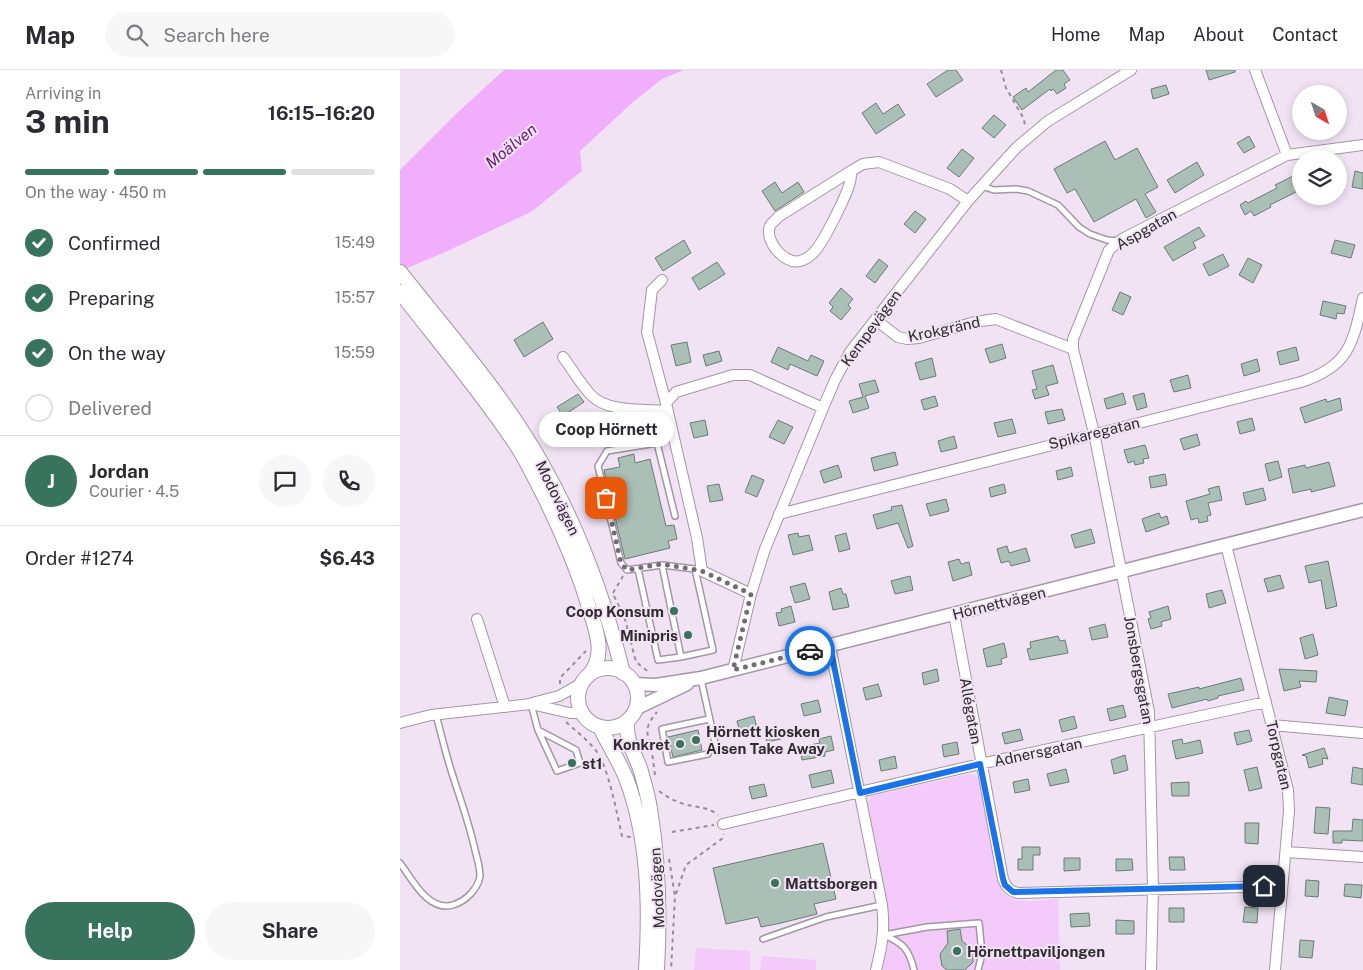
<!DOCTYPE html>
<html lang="en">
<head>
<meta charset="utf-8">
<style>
	:root { --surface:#fff; --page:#f7f7f7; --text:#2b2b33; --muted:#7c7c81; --line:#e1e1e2; --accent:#37735d }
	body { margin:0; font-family:"Public Sans",sans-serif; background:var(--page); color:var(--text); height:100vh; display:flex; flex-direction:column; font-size:19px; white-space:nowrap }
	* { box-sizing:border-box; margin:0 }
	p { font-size:16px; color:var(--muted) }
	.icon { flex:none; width:28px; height:28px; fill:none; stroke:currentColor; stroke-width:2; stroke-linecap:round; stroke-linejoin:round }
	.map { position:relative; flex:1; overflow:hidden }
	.sheet { display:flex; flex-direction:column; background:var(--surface); width:400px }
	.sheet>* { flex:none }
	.needle { width:32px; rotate:141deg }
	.controls { position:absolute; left:892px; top:15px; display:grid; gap:10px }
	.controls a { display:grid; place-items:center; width:55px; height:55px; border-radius:50%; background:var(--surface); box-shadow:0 2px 8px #0003; font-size:25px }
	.pin { position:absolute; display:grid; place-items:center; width:42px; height:42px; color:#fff; margin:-21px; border-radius:10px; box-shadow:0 2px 8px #0006 }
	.courier { position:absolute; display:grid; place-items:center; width:50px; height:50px; margin:-25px; border:4px solid #1a73e8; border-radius:50%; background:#fff; color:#222; box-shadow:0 1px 6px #0007 }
	.bubble { position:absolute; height:35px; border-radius:18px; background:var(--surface); box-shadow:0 2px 8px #0003; font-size:16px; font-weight:700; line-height:35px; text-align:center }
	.head em { font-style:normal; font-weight:700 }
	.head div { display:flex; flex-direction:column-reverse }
	.head { display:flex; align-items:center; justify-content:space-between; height:85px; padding:0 25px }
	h1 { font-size:32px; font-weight:700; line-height:38px }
	.bar { display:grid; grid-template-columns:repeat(4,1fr); gap:8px 5px; align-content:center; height:60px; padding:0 25px }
	.bar i { height:6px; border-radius:4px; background:var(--line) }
	.bar .on { background:var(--accent) }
	.bar p { grid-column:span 4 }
	.line { display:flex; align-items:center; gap:12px; padding:0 25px; border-top:1px solid var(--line) }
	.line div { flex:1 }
	.round { display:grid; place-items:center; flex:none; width:52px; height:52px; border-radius:26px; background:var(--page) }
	ol { padding:0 25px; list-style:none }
	li { display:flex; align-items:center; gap:15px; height:55px }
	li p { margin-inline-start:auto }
	li .icon { padding:5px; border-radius:50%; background:var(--accent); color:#fff; stroke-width:4 }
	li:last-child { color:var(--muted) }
	li i { width:28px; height:28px; border:2px solid var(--line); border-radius:50% }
	.primary-button { display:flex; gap:10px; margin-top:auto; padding:10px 25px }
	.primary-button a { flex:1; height:58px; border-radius:30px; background:var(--accent); color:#fff; font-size:20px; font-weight:700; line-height:58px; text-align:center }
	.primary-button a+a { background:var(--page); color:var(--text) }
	header { display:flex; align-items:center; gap:30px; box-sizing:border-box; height:70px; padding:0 25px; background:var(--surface); border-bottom:1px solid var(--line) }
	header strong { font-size:24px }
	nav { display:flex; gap:28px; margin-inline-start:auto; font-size:18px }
	.search { width:350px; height:45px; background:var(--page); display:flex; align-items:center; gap:12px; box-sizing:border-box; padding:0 18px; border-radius:28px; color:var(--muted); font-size:19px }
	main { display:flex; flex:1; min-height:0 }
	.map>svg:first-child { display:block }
</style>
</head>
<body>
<header>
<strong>Map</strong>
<div class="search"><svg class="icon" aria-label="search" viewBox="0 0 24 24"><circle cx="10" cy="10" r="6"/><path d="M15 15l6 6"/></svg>Search here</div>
<nav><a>Home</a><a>Map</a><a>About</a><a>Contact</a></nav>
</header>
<main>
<section class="sheet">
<div class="head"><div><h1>3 min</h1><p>Arriving in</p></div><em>16:15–16:20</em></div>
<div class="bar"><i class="on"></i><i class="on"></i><i class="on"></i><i></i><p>On the way · 450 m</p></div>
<ol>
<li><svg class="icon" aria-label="check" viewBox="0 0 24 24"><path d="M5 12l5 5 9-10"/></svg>Confirmed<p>15:49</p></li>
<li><svg class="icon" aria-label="check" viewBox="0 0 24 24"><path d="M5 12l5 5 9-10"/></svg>Preparing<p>15:57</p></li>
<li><svg class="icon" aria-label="check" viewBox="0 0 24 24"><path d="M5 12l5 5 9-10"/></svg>On the way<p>15:59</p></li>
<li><i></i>Delivered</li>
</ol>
<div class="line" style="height:90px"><b class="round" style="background:var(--accent);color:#fff">J</b><div><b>Jordan</b><p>Courier · 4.5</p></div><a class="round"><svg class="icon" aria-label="chat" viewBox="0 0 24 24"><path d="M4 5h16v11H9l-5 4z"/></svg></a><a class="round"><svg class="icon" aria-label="phone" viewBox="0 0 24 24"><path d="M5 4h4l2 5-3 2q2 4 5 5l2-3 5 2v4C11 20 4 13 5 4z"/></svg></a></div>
<div class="line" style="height:65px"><div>Order #1274</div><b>$6.43</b></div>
<div class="primary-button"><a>Help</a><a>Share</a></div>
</section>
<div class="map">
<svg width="963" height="900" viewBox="0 0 963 900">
	<rect width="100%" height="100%" fill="#f1e3f4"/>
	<path fill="#f3cafa" d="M569,704L576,706L580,711L602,822C617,836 639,830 658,829L660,900H481L485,840L467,735L471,726Z
		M296,878L350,881V900H294Z
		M362,886L416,890V900H360Z"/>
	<path fill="#f1aefd" d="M104,0H284L262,9L233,32L180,81L182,101L131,142L43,183L0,201V100L57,43Z"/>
	<path fill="#aabfb6" stroke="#697d74" d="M548,0H556L563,10L536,27L527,14Z
		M656,0H663L670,10L664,14L666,18L657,24L653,19L651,21L650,19L622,40L613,27L626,18L628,22Z
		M806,0H835V2L809,10Z
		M766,15L769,24L753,29L751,19Z
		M476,33L483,44L498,34L505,45L476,64L462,43Z
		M594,45L606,55L594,68L582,58Z
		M849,66L855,77L844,83L837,73Z
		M705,71L715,90L737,78L758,117L745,124L756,142L746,148L736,129L694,152L675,119L667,123L654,99Z
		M562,79L574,88L559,107L547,98Z
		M797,92L804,105L775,123L767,110Z
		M955,101L963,103V119L952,117Z
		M893,106L900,120L870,135L871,137L854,146L851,141L845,145L840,135L846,131L848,133L877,118L875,115Z
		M375,112L382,123L398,112L404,122L375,141L362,121Z
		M515,141L526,149L515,163L504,154Z
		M799,157L805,166L793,172L796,178L773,191L764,177Z
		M284,170L291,183L263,201L255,188Z
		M935,170L955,175L951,188L931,183Z
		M823,184L829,196L809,206L803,194Z
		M848,188L862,195L853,213L839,205Z
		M479,189L488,196L475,213L466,206Z
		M317,192L325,204L299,220L292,208Z
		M441,218L453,229L448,235L451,238L441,250L430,241L433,237L429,233Z
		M720,222L731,227L723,245L712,240Z
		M923,231L946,236L944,244L937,243L936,249L920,245Z
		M143,252L153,269L124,287L114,270Z
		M287,272L291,292L276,296L271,275Z
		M602,274L606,288L590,293L585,279Z
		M378,277L408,291L411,285L424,291L417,306L390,294L388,300L371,292Z
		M896,277L899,290L880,295L877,282Z
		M319,281L322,291L306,296L303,285Z
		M532,288L536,306L520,310L515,293Z
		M857,289L860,301L844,306L841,294Z
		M653,295L658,313L646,316L649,325L635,329L632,320L637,319L632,301Z
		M788,305L791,318L774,322L770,310Z
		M475,310L479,322L465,326L469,338L453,343L449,331L463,327L459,314Z
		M723,323L726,334L707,339L704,329Z
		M744,323L747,337L737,340L733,326Z
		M178,324L184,332L163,346L157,337Z
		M535,326L538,336L524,340L521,330Z
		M940,328L942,340L905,353L900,338L926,329L927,332Z
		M662,339L665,350L648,354L645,342Z
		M852,348L855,360L840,364L837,352Z
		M612,349L616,363L598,367L594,353Z
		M305,350L308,365L294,368L290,353Z
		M378,350L393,357L384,374L369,367Z
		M797,364L800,375L784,380L780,369Z
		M554,366L557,378L541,382L538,371Z
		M745,375L749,388L743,389L744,393L735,395L734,391L728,393L724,380Z
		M495,382L498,395L474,401L471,388Z
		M234,384L235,393L250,389L266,456L274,455L277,469L268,471L270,478L225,489L204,400L220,397L218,388Z
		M878,391L882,407L869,411L865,394Z
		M929,392L935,416L911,422V419L893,423L888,399L905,395L906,398Z
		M438,395L442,407L424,413L420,401Z
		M671,397L673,406L658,410L656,401Z
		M765,404L767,415L751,418L749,407Z
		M352,405L364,410L357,427L345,422Z
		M319,414L323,430L310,432L307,416Z
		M604,414L606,423L591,427L589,418Z
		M819,416L822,430L808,433L811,445L807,446L808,451L799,453L798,448L791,450L786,431L810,424L808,419Z
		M863,418L866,430L846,435L843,423Z
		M546,429L549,441L530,446L526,434Z
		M502,435L513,476L508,478L498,453L477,459L473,445L492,440L491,437Z
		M759,443L761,448L767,446L769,454L746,462L742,449Z
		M691,459L695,473L675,478L671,465Z
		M398,463L399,467L409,465L413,480L393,485L388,465Z
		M446,463L450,479L439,482L435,466Z
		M607,476L609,483L626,478L630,491L611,496L609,491L601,493L597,479Z
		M559,489L561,494L569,492L572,505L553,511L548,492Z
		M928,491L937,536L926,539L921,510L909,513L905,496Z
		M880,505L884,518L868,522L864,509Z
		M510,506L513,520L495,524L491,511Z
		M405,513L410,529L395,533L390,517Z
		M441,518L443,524H446L449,537L433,540L429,522Z
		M822,520L826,533L809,538L806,524Z
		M391,536L395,552L379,556L376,543L382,542L381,539Z
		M768,536L771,549L761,552L762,556L751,559L748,549L751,548L749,542Z
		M705,554L708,567L692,570L689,558Z
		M913,564L918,585L905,589L900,568Z
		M658,566L660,571L665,570L668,583L630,590L627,579L631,578L630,572Z
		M604,573L607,587L601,589L602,594L587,597L583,579Z
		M537,599L539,611L524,615L522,603Z
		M879,599L917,601L916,612L899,611L901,617L884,621Z
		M841,608L844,620L818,626V628L808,631L807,629L772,638L768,624L799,617V619Z
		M478,614L482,626L466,630L463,618Z
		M929,627L948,631L945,646L926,643Z
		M418,630L421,642L404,646L401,634Z
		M723,635L726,647L710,651L707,639Z
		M354,646L357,658L340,663L337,651Z
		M674,646L677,658L662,662L659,650Z
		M620,659L623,670L605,674L602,663Z
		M298,660L302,680L273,687L268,667Z
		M379,660L381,669L367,672L365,663Z
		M849,660L852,671L837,675L834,663Z
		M431,666L434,680L425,682V686L402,690L400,677L420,673L419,669Z
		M782,669L783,674L800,670L803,683L776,689L772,671Z
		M557,672L559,684L544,687L542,675Z
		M924,678L928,689L922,688L923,694L909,698L906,686L902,685Z
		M725,685L728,700L714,704L711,690Z
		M495,686L497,698L481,701L479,690Z
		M857,697L862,718L849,721L844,700Z
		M953,697L963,699V715L951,713Z
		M666,699L669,712L650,716L647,704Z
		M431,700L434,713L412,718L409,705Z
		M628,709L630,720L615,723L613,712Z
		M789,712V726H772L771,713Z
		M364,714L367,726L352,729L349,717Z
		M916,737L930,738L928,764L914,763Z
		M953,749L963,750V771L942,770V773H933V761H952Z
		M845,753H859L858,774L845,773Z
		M423,773L436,829L414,834L417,844L381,853L361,857L358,847L326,854L313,798Z
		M622,777H640V785H633V800H618V789H622Z
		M769,787H784L785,800H770Z
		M664,788H680V800L664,801Z
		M716,789H732L733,800L716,801Z
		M906,810L919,811L918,827L905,826Z
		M945,814L962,815L961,828L944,826Z
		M845,837L858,838L857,853L843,852Z
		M769,838H784V852H769Z
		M689,843L690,856L671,857L670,844Z
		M716,850L734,851V864H716Z
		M560,859L562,871L572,879L573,892L565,900H547L542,896L540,884L548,873L547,861Z
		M900,870L914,871L912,888L899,887Z"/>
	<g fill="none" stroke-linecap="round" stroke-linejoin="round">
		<g stroke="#a396a5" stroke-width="8">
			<path id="service" d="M582,116L594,120L616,119L628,121L658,135L679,157L690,164L707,170L720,171
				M275,446L257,373L207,381L198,396L221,493L227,500L262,495L295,499
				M262,495L281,587L313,580L295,499H297
				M238,499L258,590L281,587
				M301,609L315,673L308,684L268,692L262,659L309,649
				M131,634L138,660L157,701L180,693L176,680L138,660
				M0,793C12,809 28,842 53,835C66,831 78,819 80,806C80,797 77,788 75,780C69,752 59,726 51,700C45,681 41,663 36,645
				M363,869L426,847L482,835
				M514,900C509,879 503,873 484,865L527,857L579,853L582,884L578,900"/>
		</g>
		<g stroke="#a396a5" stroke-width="12">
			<path id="minor" d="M855,0L887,85
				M451,101C451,104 451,109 450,112C447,125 424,171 415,181C412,185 405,190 400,191C384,195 364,170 370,156C371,153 376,150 378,147L451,101L463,94L479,92L550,119L568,131
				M262,210L252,220L247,262L266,333L297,468L302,501L351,524
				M476,250L498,267L507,269L519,268L575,252L596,249L673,279
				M163,287C172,299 180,313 190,324C206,343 245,339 268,341
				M266,333L276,322L333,305H350L423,338
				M379,444L901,312C949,296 953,274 963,228
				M826,475L888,720L889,741L875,900
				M554,544L603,809C606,817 610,822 619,823L882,816
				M77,549L105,637
				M430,576L482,835C485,860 482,876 476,900
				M333,600L351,524L365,479L423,338L435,310L450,282L568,131L616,78L648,51L731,0
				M132,633L159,626L182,613
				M0,653L31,645L131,634L170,643H181
				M872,655L963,663
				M323,754L580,694L866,632
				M886,782L963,787
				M751,900L753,820L749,642L694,363L673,279V269L709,180L722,169L887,85L963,75"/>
		</g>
		<g stroke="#a396a5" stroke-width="15">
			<path id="tertiary" d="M234,614L256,615L301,608L963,440
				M237,638L287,614"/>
		</g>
		<g stroke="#a396a5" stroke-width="16">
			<path id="secondary" d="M0,202C49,264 104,326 142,394C179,459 205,531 223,603
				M0,222C38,271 78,318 113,370C125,387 134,407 144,426C161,461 177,497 188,534C195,558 208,585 188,606
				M178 628a30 30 0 1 1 60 0a30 30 0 1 1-60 0Z
				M227,651C226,671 233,680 240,698C244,712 248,725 250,739C259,793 260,846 257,900
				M200,657C208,674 219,691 226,708C249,769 250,836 246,900"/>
		</g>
		<path stroke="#978d99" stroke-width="2" stroke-dasharray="4 4" stroke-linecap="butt" d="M601,0L606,18L624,49L625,57
			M213,523L223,506
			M214,526L225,549L236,592L250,603
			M160,614V608L186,581
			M166,652C177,662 188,670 197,682C209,700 217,744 222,766L231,767
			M255,705C254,698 253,690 252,682C247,662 243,659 257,642
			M259,721C267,727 274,731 284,734C297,738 307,736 318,745
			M272,762L314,755
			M269,789L275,826L271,900
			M276,824L286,795L323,768L324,764"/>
		<use href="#service" stroke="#fff" stroke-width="5"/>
		<use href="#minor" stroke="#fff" stroke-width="10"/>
		<use href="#tertiary" stroke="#fff" stroke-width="12"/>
		<use href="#secondary" stroke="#fff" stroke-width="14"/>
	</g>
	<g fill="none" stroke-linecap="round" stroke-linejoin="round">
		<path stroke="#746b75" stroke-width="5" stroke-dasharray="0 9" d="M206,428L221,493L227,500L262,494L302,501L351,524L333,600L410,581"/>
		<path stroke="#1a73e8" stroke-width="6" d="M410,581L430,576L460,723L580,694L603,809L605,815L613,822L864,816"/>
	</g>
	<g fill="#37735d" stroke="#f1e3f4" stroke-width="2">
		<circle cx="274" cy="541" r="5"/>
		<circle cx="288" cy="565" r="5"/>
		<circle cx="296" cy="670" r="5"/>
		<circle cx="280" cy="674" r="5"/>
		<circle cx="172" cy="693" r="5"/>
		<circle cx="375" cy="813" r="5"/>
		<circle cx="557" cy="881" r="5"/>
	</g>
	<g text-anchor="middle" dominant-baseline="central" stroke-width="4" stroke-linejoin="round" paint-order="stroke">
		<g font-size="15" fill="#302b31" stroke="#f1e3f4">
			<text transform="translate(746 159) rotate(-30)">Aspgatan</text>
			<text transform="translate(471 258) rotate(-54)">Kempevägen</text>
			<text transform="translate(544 259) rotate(-12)">Krokgränd</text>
			<text transform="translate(694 363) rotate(-14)">Spikaregatan</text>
			<text transform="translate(158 428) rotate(64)">Modovägen</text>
			<text transform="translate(599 533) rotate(-14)">Hörnettvägen</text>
			<text transform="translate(739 600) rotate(80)">Jonsbergsgatan</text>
			<text transform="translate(571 641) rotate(80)">Allégatan</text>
			<text transform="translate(638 682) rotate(-12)">Adnersgatan</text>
			<text transform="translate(879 685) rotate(77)">Torpgatan</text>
			<text transform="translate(257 818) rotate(-93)">Modovägen</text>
		</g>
		<g font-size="15" font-weight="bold" fill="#302b31" stroke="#f1e3f4" text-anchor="start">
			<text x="264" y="541" text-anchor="end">Coop Konsum</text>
			<text x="278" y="565" text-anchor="end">Minipris</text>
			<text x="306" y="661">Hörnett kiosken<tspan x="306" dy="17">Aisen Take Away</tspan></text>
			<text x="270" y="674" text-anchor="end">Konkret</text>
			<text x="182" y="693">st1</text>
			<text x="385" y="813">Mattsborgen</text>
			<text x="567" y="881">Hörnettpaviljongen</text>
		</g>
		<g font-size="16" font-style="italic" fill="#671775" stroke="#f1e3f4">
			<text transform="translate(111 76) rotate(-39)">Moälven</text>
		</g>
	</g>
</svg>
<div class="controls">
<a><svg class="needle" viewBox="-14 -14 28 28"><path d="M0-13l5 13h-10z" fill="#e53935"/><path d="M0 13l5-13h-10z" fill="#7c7c81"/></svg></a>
<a><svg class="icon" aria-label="layers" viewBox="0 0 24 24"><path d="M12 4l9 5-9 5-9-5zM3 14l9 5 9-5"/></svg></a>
</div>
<div class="pin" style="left:206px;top:428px;background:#ea580c"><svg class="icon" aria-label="bag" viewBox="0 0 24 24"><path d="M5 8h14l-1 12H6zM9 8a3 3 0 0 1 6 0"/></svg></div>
<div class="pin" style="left:864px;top:816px;background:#1f2937"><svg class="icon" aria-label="home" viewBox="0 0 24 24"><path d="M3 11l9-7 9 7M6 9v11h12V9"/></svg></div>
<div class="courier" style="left:410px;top:581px"><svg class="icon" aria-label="car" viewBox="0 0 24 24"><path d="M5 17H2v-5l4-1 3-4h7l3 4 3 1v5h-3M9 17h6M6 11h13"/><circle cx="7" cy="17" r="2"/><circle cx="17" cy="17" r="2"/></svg></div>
<div class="bubble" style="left:139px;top:342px;width:135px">Coop Hörnett</div>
</div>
</main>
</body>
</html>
